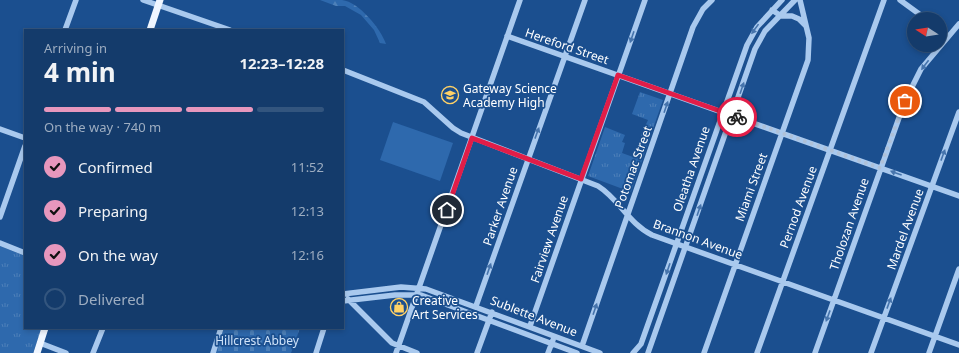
<!DOCTYPE html>
<html lang="en">
<head>
<meta charset="utf-8">
<style>
	:root { --surface:#143b6b; --page:#214673; --text:#f1f3f6; --muted:#9dadc1; --line:#33557e; --accent:#e797bd }
	body { margin:0; font-family:"Noto Sans",sans-serif; background:var(--page); color:var(--text); height:100vh; display:flex; flex-direction:column; font-size:15px; white-space:nowrap }
	* { box-sizing:border-box; margin:0 }
	p { font-size:13px; color:var(--muted) }
	.icon { flex:none; width:22px; height:22px; fill:none; stroke:currentColor; stroke-width:2; stroke-linecap:round; stroke-linejoin:round }
	.map { position:relative; flex:1; overflow:hidden }
	.side { position:absolute; left:24px; top:29px; width:320px; height:300px; display:flex; flex-direction:column; background:var(--surface); border-radius:0px; box-shadow:0 2px 6px #0003,0 0 0 1px var(--line) }
	.side>* { flex:none }
	.needle { width:26px; rotate:282deg }
	.buttons { position:absolute; left:907px; top:12px; display:grid; gap:8px }
	.buttons a { display:grid; place-items:center; width:40px; height:40px; border-radius:50%; background:var(--surface); box-shadow:0 2px 6px #0003,0 0 0 1px var(--line); font-size:20px }
	.pin { position:absolute; display:grid; place-items:center; width:34px; height:34px; color:#fff; margin:-17px; border:2px solid #fff; border-radius:50%; box-shadow:0 1px 4px #0007 }
	.courier { position:absolute; display:grid; place-items:center; width:40px; height:40px; margin:-20px; border:3px solid #e11d48; border-radius:50%; background:#fff; color:#222; box-shadow:0 1px 5px #0007 }
	.overview em { font-style:normal; font-weight:700 }
	.overview div { display:flex; flex-direction:column-reverse }
	.overview { display:flex; align-items:center; justify-content:space-between; height:68px; padding:0 20px }
	h1 { font-size:26px; font-weight:700; line-height:30px }
	.bar { display:grid; grid-template-columns:repeat(4,1fr); gap:6px 4px; align-content:center; height:48px; padding:0 20px }
	.bar i { height:5px; border-radius:3px; background:var(--line) }
	.bar .selected { background:var(--accent) }
	.bar p { grid-column:span 4 }
	ol { padding:0 20px; list-style:none }
	li { display:flex; align-items:center; gap:12px; height:44px }
	li p { margin-inline-start:auto }
	li .icon { padding:4px; border-radius:50%; background:var(--accent); color:#111; stroke-width:4 }
	li:last-child { color:var(--muted) }
	li i { width:22px; height:22px; border:2px solid var(--line); border-radius:50% }
	.map>svg:first-child { display:block }
</style>
</head>
<body>
<div class="map">
<svg width="959" height="353" viewBox="0 0 959 353">
	<defs>
		<pattern id="grass-tufts" width="24" height="20" patternUnits="userSpaceOnUse"><rect width="24" height="20" fill="#2e69ad"/><path d="M3 7l-1-3M5 7V3M7 7l1-3M15 17l-1-3M17 17v-4M19 17l1-3" fill="none" stroke="#4d80b9"/></pattern>
		<pattern id="forest-firs" width="22" height="20" patternUnits="userSpaceOnUse"><rect width="22" height="20" fill="#2e69ad"/><path d="M5 1l3.5 6h-7zM16 11l3.5 6h-7z" fill="#4d80b9"/></pattern>
		<pattern id="cemetery-stones" width="16" height="16" patternUnits="userSpaceOnUse"><rect width="16" height="16" fill="#2e69ad"/><path d="M2 7V4a2 2 0 0 1 4 0v3zM10 15v-3a2 2 0 0 1 4 0v3z" fill="#4d80b9"/></pattern>
	</defs>
	<rect width="100%" height="100%" fill="#1b4f8f"/>
	<path fill="url(#grass-tufts)" d="M640,92L663,100L648,143L644,142L641,135L648,120L632,114Z
		M605,127L625,135L622,142L625,143L622,153L633,157L637,147L643,144L647,146L631,192L588,176Z
		M0,246L25,256V328H42L33,353H0Z"/>
	<path fill="url(#forest-firs)" d="M320,0C327,0 335,0 342,0C359,2 381,29 386,44L380,43L374,30L361,15L345,6H336Z"/>
	<path fill="url(#cemetery-stones)" d="M224,328H300L291,353H215Z"/>
	<path fill="#2e69ad" d="M393,122L453,143L440,181L380,160Z"/>
	<g fill="none" stroke-linecap="round" stroke-linejoin="round">
		<path stroke="#a9c9ee" stroke-width="5.5" d="M143,0L230,30
			M900,0L926,19
			M772,10L781,16H792L799,19L806,26
			M65,30L76,0
			M940,30L948,37
			M507,36L959,196
			M343,70L424,102L453,128L461,133L598,186C619,199 629,224 652,235L959,345
			M0,129L25,138
			M0,217L25,146
			M0,243L25,253
			M343,294L401,287L426,289L600,353
			M348,299L392,343L417,353
			M343,301L395,295H421L577,353
			M476,306L585,0
			M530,326L645,0
			M40,343L66,353
			M582,346L693,27L703,9L712,0
			M93,353L103,328
			M213,353L221,328
			M316,353L324,328
			M396,353L520,0
			M477,353L492,312
			M548,353L553,340
			M633,353L641,344L747,45L757,27L782,0
			M648,353L755,49L765,31L795,0
			M704,353L808,60L809,38L800,0
			M757,353L884,0
			M815,353L905,101L921,69L959,24
			M871,353L959,112
			M929,353L959,269"/>
		<path stroke="#f0f6ff" stroke-width="7" d="M150,30L160,0
			M37,353L45,328"/>
	</g>
	<defs><path id="oneway-solid" d="M-6-.8H1V-3.2L6.5 0L1 3.2V.8H-6Z"/></defs>
	<g fill="#4674ac">
		<use href="#oneway-solid" transform="translate(755 29) rotate(126)"/>
		<use href="#oneway-solid" transform="translate(632 37) rotate(109)"/>
		<use href="#oneway-solid" transform="translate(925 65) rotate(127)"/>
		<use href="#oneway-solid" transform="translate(742 88) rotate(-71)"/>
		<use href="#oneway-solid" transform="translate(666 107) rotate(-71)"/>
		<use href="#oneway-solid" transform="translate(537 133) rotate(-70)"/>
		<use href="#oneway-solid" transform="translate(943 155) rotate(-70)"/>
		<use href="#oneway-solid" transform="translate(896 173) rotate(-160)"/>
		<use href="#oneway-solid" transform="translate(699 210) rotate(-71)"/>
		<use href="#oneway-solid" transform="translate(489 269) rotate(-71)"/>
		<use href="#oneway-solid" transform="translate(668 269) rotate(109)"/>
		<use href="#oneway-solid" transform="translate(889 303) rotate(-70)"/>
		<use href="#oneway-solid" transform="translate(595 309) rotate(-71)"/>
		<use href="#oneway-solid" transform="translate(828 316) rotate(110)"/>
	</g>
	<g fill="none" stroke-linecap="round" stroke-linejoin="round">
		<path stroke="#afc1d8" stroke-width="4" stroke-dasharray="0 7.2" d="M737,117L880,168L905,101"/>
		<path stroke="#e11d48" stroke-width="5" d="M447,210L472,138L581,179L618,75L737,117"/>
	</g>
	<defs>
		<g id="school-ring" transform="scale(0.9)"><circle r="9.5" fill="#1b4f8f" stroke="#ffd166" stroke-width="1.5"/><path d="M0-5L7-2L0 1L-7-2ZM-4 1L0 2.5L4 1V4Q0 6-4 4Z" fill="#ffd166"/></g>
		<g id="shop-ring" transform="scale(0.9)"><circle r="9.5" fill="#1b4f8f" stroke="#ffd166" stroke-width="1.5"/><path d="M-5-2.5h2.3a2.7 3.5 0 0 1 5.4 0H5L5.5 6h-11ZM-1.5-2.5h3a1.5 2.3 0 0 0-3 0Z" fill="#ffd166"/></g>
	</defs>
	<g fill-rule="evenodd">
		<use href="#school-ring" x="450" y="95"/>
		<use href="#shop-ring" x="399" y="307"/>
	</g>
	<g text-anchor="middle" dominant-baseline="central" stroke-width="3.5" stroke-linejoin="round" paint-order="stroke">
		<g font-size="12" fill="#fff" stroke="#1b4f8f">
			<text transform="translate(567 46) rotate(19)">Hereford Street</text>
			<text transform="translate(633 167) rotate(-70)">Potomac Street</text>
			<text transform="translate(691 169) rotate(-71)">Oleatha Avenue</text>
			<text transform="translate(751 187) rotate(-70)">Miami Street</text>
			<text transform="translate(500 206) rotate(-71)">Parker Avenue</text>
			<text transform="translate(798 207) rotate(-70)">Pernod Avenue</text>
			<text transform="translate(849 224) rotate(-71)">Tholozan Avenue</text>
			<text transform="translate(905 229) rotate(-70)">Mardel Avenue</text>
			<text transform="translate(549 239) rotate(-71)">Fairview Avenue</text>
			<text transform="translate(698 239) rotate(20)">Brannon Avenue</text>
			<text transform="translate(534 316) rotate(21)">Sublette Avenue</text>
		</g>
		<g font-size="12" fill="#fff" stroke="#1b4f8f" text-anchor="start">
			<text x="463" y="88">Gateway Science<tspan x="463" dy="14">Academy High</tspan></text>
			<text x="412" y="300">Creative<tspan x="412" dy="14">Art Services</tspan></text>
		</g>
		<g font-size="12" fill="#cfe3fa" stroke="#1b4f8f">
			<text x="257" y="340">Hillcrest Abbey</text>
		</g>
	</g>
</svg>
<div class="buttons">
<a><svg class="needle" viewBox="-14 -14 28 28"><path d="M0-13l5 13h-10z" fill="#e53935"/><path d="M0 13l5-13h-10z" fill="#9dadc1"/></svg></a>
</div>
<div class="pin" style="left:905px;top:101px;background:#ea580c"><svg class="icon" aria-label="bag" viewBox="0 0 24 24"><path d="M5 8h14l-1 12H6zM9 8a3 3 0 0 1 6 0"/></svg></div>
<div class="pin" style="left:447px;top:210px;background:#1f2937"><svg class="icon" aria-label="home" viewBox="0 0 24 24"><path d="M3 11l9-7 9 7M6 9v11h12V9"/></svg></div>
<div class="courier" style="left:737px;top:117px"><svg class="icon" aria-label="bike" viewBox="0 0 24 24"><circle cx="6" cy="16" r="4"/><circle cx="18" cy="16" r="4"/><path d="M6 16l4-8h5l3 8M10 8l3 8H6M13 5h3"/></svg></div>
<section class="side">
<div class="overview"><div><h1>4 min</h1><p>Arriving in</p></div><em>12:23–12:28</em></div>
<div class="bar"><i class="selected"></i><i class="selected"></i><i class="selected"></i><i></i><p>On the way · 740 m</p></div>
<ol>
<li><svg class="icon" aria-label="check" viewBox="0 0 24 24"><path d="M5 12l5 5 9-10"/></svg>Confirmed<p>11:52</p></li>
<li><svg class="icon" aria-label="check" viewBox="0 0 24 24"><path d="M5 12l5 5 9-10"/></svg>Preparing<p>12:13</p></li>
<li><svg class="icon" aria-label="check" viewBox="0 0 24 24"><path d="M5 12l5 5 9-10"/></svg>On the way<p>12:16</p></li>
<li><i></i>Delivered</li>
</ol>
</section>
</div>
</body>
</html>
